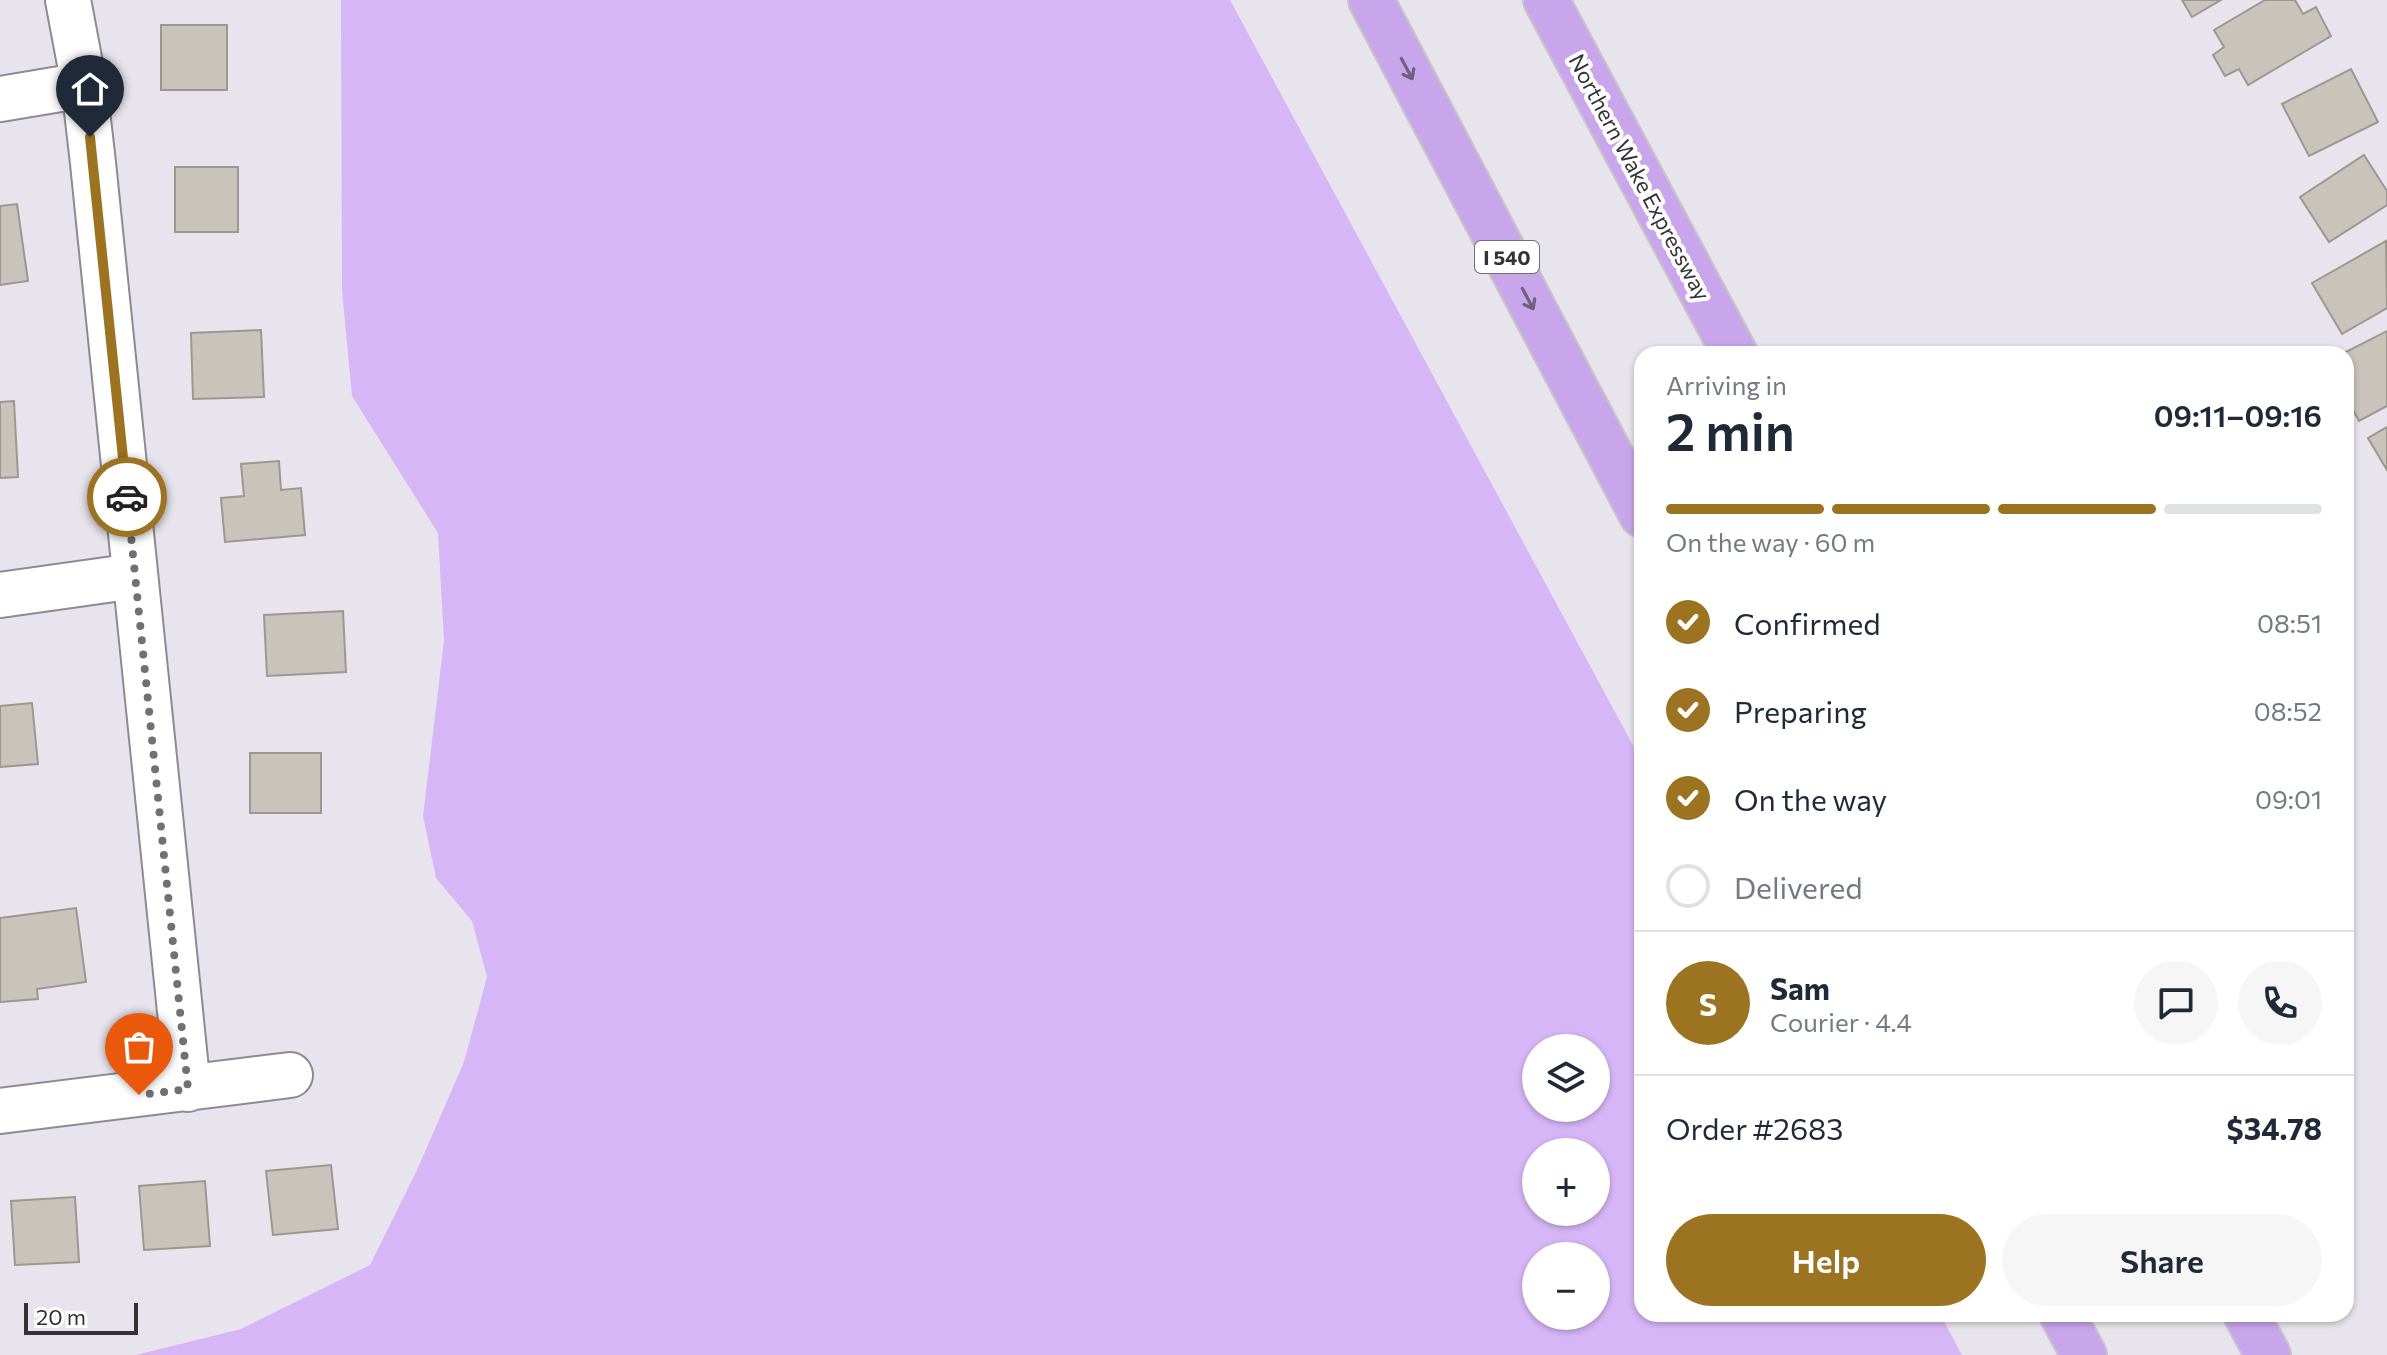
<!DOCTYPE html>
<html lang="en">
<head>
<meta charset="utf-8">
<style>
	:root { --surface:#fff; --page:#f6f6f7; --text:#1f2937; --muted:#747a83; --line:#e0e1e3; --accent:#9c7321 }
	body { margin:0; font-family:Commissioner,sans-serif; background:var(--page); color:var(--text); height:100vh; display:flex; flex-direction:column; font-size:30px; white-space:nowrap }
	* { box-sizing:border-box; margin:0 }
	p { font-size:26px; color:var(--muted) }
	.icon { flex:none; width:44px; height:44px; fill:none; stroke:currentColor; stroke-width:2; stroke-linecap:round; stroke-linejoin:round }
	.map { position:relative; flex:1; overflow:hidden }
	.details { position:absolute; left:1634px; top:346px; width:720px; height:976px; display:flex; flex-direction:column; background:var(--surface); border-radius:24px; box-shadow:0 2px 6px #0004 }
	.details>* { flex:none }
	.fabs { position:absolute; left:1522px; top:1034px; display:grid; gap:16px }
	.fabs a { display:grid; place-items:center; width:88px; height:88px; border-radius:50%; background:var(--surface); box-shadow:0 2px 6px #0004; font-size:40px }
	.scale { position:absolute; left:24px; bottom:20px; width:114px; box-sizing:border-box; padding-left:8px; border:4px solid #333235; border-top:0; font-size:22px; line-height:28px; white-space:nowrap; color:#333235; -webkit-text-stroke:6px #fff; paint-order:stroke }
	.pin { position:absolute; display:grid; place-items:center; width:68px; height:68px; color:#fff; margin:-82px -34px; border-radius:50% 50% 50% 0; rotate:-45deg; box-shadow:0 0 8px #0007 }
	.pin .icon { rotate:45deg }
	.courier { position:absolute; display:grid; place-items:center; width:80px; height:80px; margin:-40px; border:6px solid #9c7321; border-radius:50%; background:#fff; color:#222; box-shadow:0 2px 10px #0007 }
	.head em { font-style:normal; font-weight:600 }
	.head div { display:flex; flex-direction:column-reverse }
	.head { display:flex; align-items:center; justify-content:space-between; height:136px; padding:0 32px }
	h1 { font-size:52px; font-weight:600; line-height:60px }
	.bar { display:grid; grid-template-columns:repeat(4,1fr); gap:12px 8px; align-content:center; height:96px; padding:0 32px }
	.bar i { height:10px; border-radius:6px; background:var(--line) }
	.bar .selected { background:var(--accent) }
	.bar p { grid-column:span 4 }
	.line { display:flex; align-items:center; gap:20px; padding:0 32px; border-top:2px solid var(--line) }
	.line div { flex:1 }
	.round { display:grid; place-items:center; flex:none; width:84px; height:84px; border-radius:42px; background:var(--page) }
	ol { padding:0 32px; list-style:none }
	li { display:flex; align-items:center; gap:24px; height:88px }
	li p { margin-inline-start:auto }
	li .icon { padding:8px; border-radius:50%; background:var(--accent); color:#fff; stroke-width:4 }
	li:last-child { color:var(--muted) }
	li i { width:44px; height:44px; border:4px solid var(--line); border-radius:50% }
	.action { display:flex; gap:16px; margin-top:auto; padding:16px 32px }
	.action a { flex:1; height:92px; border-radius:48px; background:var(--accent); color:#fff; font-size:32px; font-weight:600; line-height:92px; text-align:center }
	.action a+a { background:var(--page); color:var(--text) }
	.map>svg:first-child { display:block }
</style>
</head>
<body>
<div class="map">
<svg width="2387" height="1355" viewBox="0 0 2387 1355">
	<rect width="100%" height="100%" fill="#e8e4ed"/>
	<path fill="#d7b6f7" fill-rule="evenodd" d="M341,0H1230L1642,762V1314H1940L1962,1355H136L241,1329L370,1265L417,1170L464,1062L487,977L472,921L436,878L423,816L444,641L438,533L352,396L342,290ZM1536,1048H1596V1108H1536ZM1536,1152H1596V1212H1536ZM1536,1256H1596V1316H1536Z"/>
	<path fill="#c9c4bb" stroke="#9d978f" stroke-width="2" d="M2182,0H2221L2192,17Z
		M2265,0H2295L2303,14L2316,7L2331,36L2248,85L2239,69L2225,76L2213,55L2224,47L2214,30Z
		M161,25H227V90H161Z
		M2351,69L2378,122L2309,156L2282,104Z
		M2364,155L2387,191V205L2329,242L2300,197Z
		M175,167H238V232H175Z
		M17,204L28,281L0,285V206Z
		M2386,241L2387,308L2342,334L2312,283Z
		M261,330L264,397L193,399L191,333Z
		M2387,331V406L2359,421L2346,397V354H2342Z
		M14,401L18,477L0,478V402Z
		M2387,427V470L2368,438Z
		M279,461L281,490L301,488L305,535L225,542L221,498L244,496L241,464Z
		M343,611L346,672L267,676L264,615Z
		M32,703L38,764L0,767V706Z
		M250,753H321V813H250Z
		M76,908L86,982L37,989L38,999L0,1002V918Z
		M331,1165L338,1229L273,1235L266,1171Z
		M205,1181L210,1246L144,1250L139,1186Z
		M75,1197L79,1262L15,1265L11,1201Z"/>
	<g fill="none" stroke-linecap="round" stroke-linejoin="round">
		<g stroke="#8e8a93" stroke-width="48">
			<path id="minor" d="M68,0L84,85L93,163L188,1089
				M0,99L84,85
				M0,595L135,576
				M0,1111L290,1075"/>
		</g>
		<g stroke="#c6c6c6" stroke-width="48">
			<path id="highway" d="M1371,0L1642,515
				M1546,0L1735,354
				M2062,1314L2084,1355
				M2246,1314L2268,1355"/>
		</g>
		<use href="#minor" stroke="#fff" stroke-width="44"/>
		<use href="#highway" stroke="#c9a5eb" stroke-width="44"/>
	</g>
	<defs><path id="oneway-shaft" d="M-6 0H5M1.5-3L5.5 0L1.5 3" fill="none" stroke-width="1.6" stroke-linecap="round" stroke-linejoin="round" transform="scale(2)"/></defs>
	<g stroke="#6f607e">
		<use href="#oneway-shaft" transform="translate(1407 69) rotate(62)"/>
		<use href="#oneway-shaft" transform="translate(1528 299) rotate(62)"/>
	</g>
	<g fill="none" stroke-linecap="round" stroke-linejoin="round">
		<path stroke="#727075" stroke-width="8" stroke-dasharray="0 14.4" d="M127,497L188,1089L139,1095"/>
		<path stroke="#9c7321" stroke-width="10" d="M90,137L127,497"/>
	</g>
	<g text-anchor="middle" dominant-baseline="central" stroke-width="8" stroke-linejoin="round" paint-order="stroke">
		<rect fill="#fff" stroke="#707072" stroke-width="2" x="1475" y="241" width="64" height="32" rx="6"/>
		<g font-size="20" font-weight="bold" fill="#333235">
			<text x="1507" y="257">I 540</text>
		</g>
		<g font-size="22" fill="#333235" stroke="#fff">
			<text transform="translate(1640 177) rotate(62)">Northern Wake Expressway</text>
		</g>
	</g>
</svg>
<div class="fabs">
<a><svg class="icon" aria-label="layers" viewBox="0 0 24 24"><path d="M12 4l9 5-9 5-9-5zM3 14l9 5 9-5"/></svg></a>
<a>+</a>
<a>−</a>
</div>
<div class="scale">20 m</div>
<div class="pin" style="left:139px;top:1095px;background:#ea580c"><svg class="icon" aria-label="bag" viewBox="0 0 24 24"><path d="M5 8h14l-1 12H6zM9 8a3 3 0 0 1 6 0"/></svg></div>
<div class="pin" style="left:90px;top:137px;background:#1f2937"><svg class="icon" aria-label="home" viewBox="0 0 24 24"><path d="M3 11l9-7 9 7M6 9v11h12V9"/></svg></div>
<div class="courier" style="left:127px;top:497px"><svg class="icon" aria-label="car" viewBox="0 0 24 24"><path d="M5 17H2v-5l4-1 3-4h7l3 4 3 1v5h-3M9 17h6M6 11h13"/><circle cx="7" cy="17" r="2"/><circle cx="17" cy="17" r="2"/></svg></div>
<section class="details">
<div class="head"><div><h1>2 min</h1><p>Arriving in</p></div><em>09:11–09:16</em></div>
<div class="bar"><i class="selected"></i><i class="selected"></i><i class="selected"></i><i></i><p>On the way · 60 m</p></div>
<ol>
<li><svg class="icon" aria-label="check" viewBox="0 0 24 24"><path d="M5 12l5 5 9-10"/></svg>Confirmed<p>08:51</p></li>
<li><svg class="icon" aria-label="check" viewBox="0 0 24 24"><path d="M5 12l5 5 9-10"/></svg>Preparing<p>08:52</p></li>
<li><svg class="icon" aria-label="check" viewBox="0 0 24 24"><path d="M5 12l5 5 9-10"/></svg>On the way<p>09:01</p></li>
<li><i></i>Delivered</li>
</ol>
<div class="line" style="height:144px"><b class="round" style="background:var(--accent);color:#fff">S</b><div><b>Sam</b><p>Courier · 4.4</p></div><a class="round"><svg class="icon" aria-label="chat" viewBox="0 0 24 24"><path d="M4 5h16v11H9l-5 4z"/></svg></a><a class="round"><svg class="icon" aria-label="phone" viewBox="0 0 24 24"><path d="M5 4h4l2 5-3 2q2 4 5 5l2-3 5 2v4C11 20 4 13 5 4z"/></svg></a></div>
<div class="line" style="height:104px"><div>Order #2683</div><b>$34.78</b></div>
<div class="action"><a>Help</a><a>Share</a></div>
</section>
</div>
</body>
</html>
